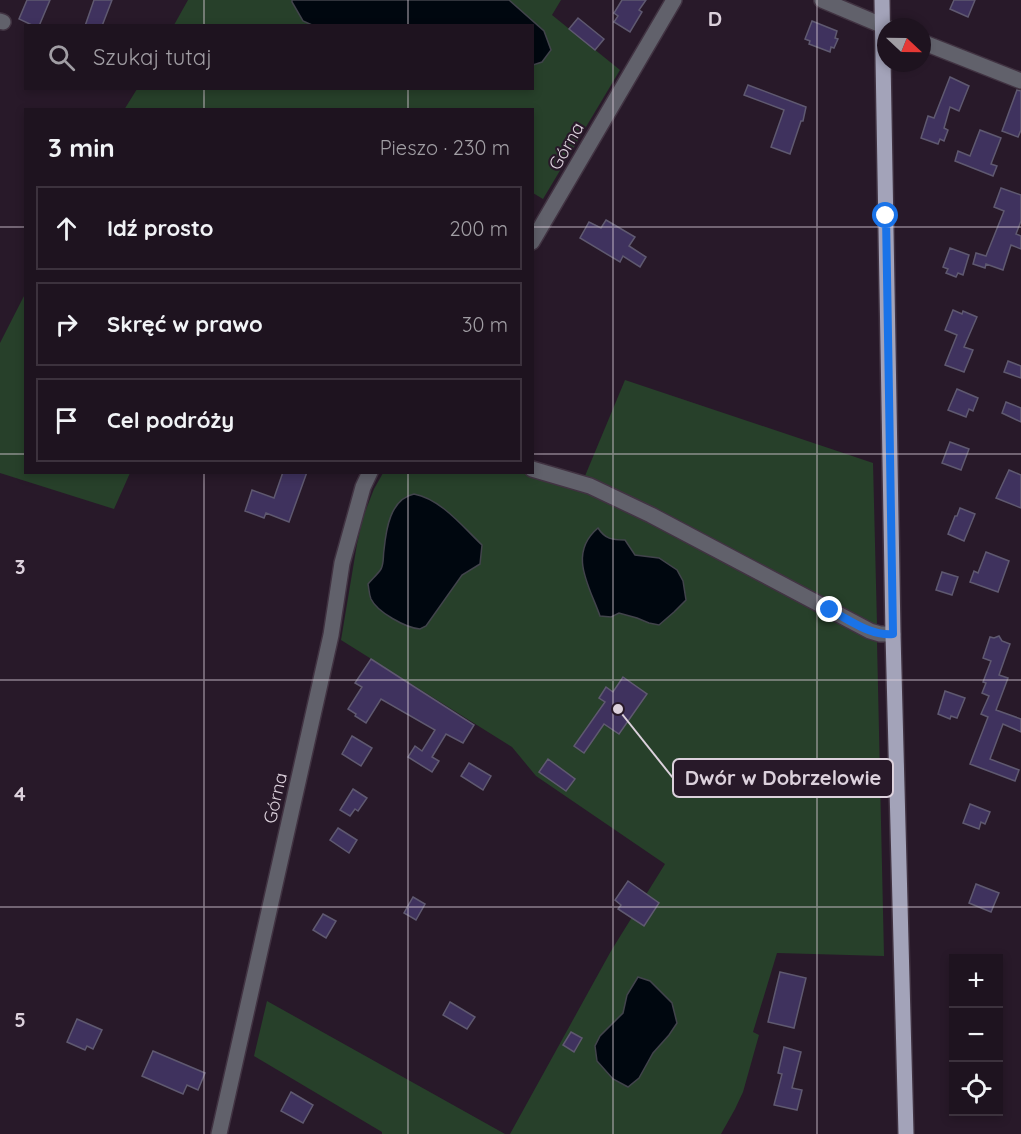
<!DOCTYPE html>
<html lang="pl">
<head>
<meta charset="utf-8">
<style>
	:root { --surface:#1e131f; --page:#261c28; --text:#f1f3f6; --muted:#a19ea4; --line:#3c323d }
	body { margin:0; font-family:Quicksand,sans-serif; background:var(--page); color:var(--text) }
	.controls { position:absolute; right:18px; bottom:18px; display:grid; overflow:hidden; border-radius:0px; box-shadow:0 3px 9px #0003 }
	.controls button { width:54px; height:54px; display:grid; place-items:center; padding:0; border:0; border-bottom:2px solid var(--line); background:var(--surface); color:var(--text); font:30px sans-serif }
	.compass { position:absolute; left:877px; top:18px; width:54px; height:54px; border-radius:50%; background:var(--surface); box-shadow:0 3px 9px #0003; rotate:112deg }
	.stop { position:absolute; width:18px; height:18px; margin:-14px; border:4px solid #1a73e8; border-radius:50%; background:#fff }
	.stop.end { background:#1a73e8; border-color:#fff; box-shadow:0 2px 6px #0008 }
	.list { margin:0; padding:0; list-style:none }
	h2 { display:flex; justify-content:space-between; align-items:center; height:78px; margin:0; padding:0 24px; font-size:26px }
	h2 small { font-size:20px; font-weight:400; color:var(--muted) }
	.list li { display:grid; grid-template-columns:39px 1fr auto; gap:18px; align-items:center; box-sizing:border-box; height:84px; margin:0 12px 12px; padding:0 12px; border:2px solid var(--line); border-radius:0px }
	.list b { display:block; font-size:22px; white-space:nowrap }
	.list em { font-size:20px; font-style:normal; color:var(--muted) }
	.icon { flex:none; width:33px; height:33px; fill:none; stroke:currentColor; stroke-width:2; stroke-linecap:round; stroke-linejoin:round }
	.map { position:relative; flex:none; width:1021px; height:1134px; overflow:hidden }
	.search { position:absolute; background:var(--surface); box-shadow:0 3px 9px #0003; left:24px; top:24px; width:510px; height:66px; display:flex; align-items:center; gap:15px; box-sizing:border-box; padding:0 21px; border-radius:0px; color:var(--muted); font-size:22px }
	.panel { position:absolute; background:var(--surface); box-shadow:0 3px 9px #0003; left:24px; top:108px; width:510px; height:366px; border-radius:0px }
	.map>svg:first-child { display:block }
	.green { fill:#27402a; fill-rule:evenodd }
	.water { fill:#00070f; stroke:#42444c; stroke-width:1.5 }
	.building { fill:#3f325e; stroke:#5f5970; stroke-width:1.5 }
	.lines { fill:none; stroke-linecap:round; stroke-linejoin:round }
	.minor-casing { stroke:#413342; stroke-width:18 }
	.major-casing { stroke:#413342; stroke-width:18 }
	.minor { stroke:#61616b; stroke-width:15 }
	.major { stroke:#a3a3b9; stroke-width:15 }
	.route { stroke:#1a73e8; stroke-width:8 }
	.grid { fill:none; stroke:#dcd1dc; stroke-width:1.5; stroke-opacity:0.55 }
	.labels { text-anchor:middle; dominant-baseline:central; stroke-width:4.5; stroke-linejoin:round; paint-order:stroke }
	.street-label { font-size:18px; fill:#dcd1dc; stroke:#281929 }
	.grid-label { font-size:20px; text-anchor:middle; font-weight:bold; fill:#dcd1dc; stroke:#281929; stroke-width:4.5; stroke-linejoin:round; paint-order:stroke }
	.leader { fill:none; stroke:#dcd1dc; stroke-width:2 }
	.callout-dot { fill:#dcd1dc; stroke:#281929; stroke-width:2 }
	.callout { fill:#281929; stroke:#dcd1dc; stroke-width:2 }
	.callout-label { font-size:20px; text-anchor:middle; font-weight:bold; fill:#dcd1dc }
</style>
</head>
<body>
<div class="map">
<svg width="1021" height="1134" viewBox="0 0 1021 1134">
	<rect width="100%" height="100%" fill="#281929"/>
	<g class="green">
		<path d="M 188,0 L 561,0 L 552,15 L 620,70 L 543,199 L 533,193 L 532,110 L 124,110 L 137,89 L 532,88 L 532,26 L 174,25 Z"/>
		<path d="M 25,294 L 26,472 L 130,473 L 114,509 L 0,473 L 0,343 Z"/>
		<path d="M 625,380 L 873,463 L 877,625 L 585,476 Z"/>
		<path d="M 527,472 L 585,490 L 877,642 L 884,956 L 777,953 L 753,1032 L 759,1035 L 743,1092 L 735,1109 L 721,1134 L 510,1134 L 611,951 L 665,864 L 536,776 L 512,747 L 341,640 L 357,544 L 363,517 L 374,489 L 383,473 ZM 623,1013 L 669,1035 L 653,1053 L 639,1078 L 600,1036 Z"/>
		<path d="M 267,1001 L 505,1134 L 382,1134 L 382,1132 L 254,1056 Z"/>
	</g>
	<g class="water">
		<path d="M 292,0 L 509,0 L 544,31 L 551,50 L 542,62 L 533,65 L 532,26 L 312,25 L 303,21 L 292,2 Z"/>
		<path d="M 414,494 C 441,499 463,527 482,545 L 480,564 L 462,575 L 426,626 L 420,629 C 406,628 377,612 371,599 C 369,594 369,589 368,584 C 372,579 378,574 381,569 C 384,564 383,556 384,550 C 386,530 390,499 414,494 Z"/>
		<path d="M 598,528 C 605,539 612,540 625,540 L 635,555 L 659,558 L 677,570 L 683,581 L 686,600 L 674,612 L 659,625 L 649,623 L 637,618 L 619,613 L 611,617 L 600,616 C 590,587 567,554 598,528 Z"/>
		<path d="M 638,977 L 650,981 L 672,1003 L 677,1023 L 669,1035 L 653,1053 L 639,1078 L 628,1087 L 613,1079 L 597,1061 L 595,1046 L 600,1036 L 623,1013 L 627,995 Z"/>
	</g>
	<g class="building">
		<path d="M 27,0 L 50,0 L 39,26 L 34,26 L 19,19 Z"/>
		<path d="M 94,0 L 112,0 L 102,26 L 85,26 Z"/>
		<path d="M 622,0 L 646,0 L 639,10 L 642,12 L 630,32 L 614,22 L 618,16 L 614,13 Z"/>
		<path d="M 954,0 L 975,0 L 968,17 L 950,9 Z"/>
		<path d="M 578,18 L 604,39 L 595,50 L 569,29 Z"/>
		<path d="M 812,21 L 837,31 L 835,38 L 838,39 L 834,48 L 831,47 L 830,52 L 809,44 L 810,41 L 805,39 Z"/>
		<path d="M 950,77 L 969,86 L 959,111 L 950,107 L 944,128 L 948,130 L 944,141 L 940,139 L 938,144 L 921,138 L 928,116 L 934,118 Z"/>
		<path d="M 748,85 L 806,107 L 803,121 L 801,121 L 790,154 L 771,147 L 784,110 L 744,95 Z"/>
		<path d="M 1017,90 L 1021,91 L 1021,130 L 1018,137 L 1002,131 Z"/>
		<path d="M 980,130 L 1001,138 L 991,164 L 997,166 L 993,176 L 955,161 L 958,151 L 970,156 Z"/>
		<path d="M 1001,188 L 1021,195 L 1021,221 L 1016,234 L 1021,236 L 1021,249 L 1011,245 L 1003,270 L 986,264 L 985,268 L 973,264 L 976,253 L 986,256 L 1004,211 L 994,207 Z"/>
		<path d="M 606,220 L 635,237 L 629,246 L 646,257 L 640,267 L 623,256 L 620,262 L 580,238 L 589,222 L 601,228 Z"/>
		<path d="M 950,248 L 969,255 L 963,275 L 958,273 L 956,277 L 946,273 L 948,269 L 943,267 Z"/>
		<path d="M 953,310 L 962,314 L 963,311 L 977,317 L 964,347 L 973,350 L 964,372 L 945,365 L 957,335 L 945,330 Z"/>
		<path d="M 1008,361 L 1021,366 L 1021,378 L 1004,372 Z"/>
		<path d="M 957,389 L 978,398 L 973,411 L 969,409 L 966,417 L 948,410 Z"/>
		<path d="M 1006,402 L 1021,408 L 1021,422 L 1002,413 Z"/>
		<path d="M 950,442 L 969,449 L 961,470 L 942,463 Z"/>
		<path d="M 1009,470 L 1021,475 L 1021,508 L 996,498 Z"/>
		<path d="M 283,472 L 307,472 L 289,522 L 266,513 L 264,518 L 245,511 L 252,490 L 274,498 Z"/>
		<path d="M 960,508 L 975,514 L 964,541 L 948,534 L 955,516 L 957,516 Z"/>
		<path d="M 986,552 L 1009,561 L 998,592 L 970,582 L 974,571 L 978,573 Z"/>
		<path d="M 942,572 L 958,577 L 952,595 L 936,590 Z"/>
		<path d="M 999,636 L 1002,641 L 1010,644 L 999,675 L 1008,678 L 996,710 L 1021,719 L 1021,732 L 1003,724 L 990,759 L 1019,770 L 1015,781 L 970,764 L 988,717 L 981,714 L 989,696 L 982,693 L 986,683 L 983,682 L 991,661 L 983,658 L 990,637 L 994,638 Z"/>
		<path d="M 371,659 L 474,725 L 463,743 L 446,734 L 432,757 L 439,761 L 432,772 L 408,757 L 415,746 L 422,751 L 435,730 L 381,699 L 366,723 L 355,716 L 356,714 L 348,709 L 362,687 L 355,683 Z"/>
		<path d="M 623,677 L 647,694 L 619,734 L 604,724 L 584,753 L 574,746 L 605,702 L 599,698 L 606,687 L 613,692 Z"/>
		<path d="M 945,691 L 965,698 L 957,718 L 951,716 L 950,719 L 938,714 Z"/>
		<path d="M 352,736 L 372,748 L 361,766 L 342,754 Z"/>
		<path d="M 548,759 L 575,779 L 566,791 L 539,772 Z"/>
		<path d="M 469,763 L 491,776 L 483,790 L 461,776 Z"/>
		<path d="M 353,789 L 367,798 L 358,811 L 355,809 L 350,816 L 340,810 Z"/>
		<path d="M 970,804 L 990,812 L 985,824 L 981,822 L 979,829 L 963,823 Z"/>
		<path d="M 338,828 L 357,840 L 349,853 L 330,840 Z"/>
		<path d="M 628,881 L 659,903 L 644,926 L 618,909 L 621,905 L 615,900 Z"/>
		<path d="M 976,884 L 999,893 L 991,912 L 969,903 Z"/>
		<path d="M 413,897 L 425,904 L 416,920 L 404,913 Z"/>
		<path d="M 323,914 L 336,921 L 326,938 L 313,930 Z"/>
		<path d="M 780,972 L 806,978 L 794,1028 L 768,1022 Z"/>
		<path d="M 450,1002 L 475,1017 L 467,1029 L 443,1015 Z"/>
		<path d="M 77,1019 L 102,1030 L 93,1049 L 87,1046 L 85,1050 L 67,1042 Z"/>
		<path d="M 571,1032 L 582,1038 L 574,1052 L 563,1045 Z"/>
		<path d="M 784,1047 L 801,1052 L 792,1088 L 802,1090 L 797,1110 L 774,1105 L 782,1074 L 778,1073 Z"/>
		<path d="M 153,1051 L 205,1073 L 198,1090 L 187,1085 L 183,1094 L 142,1076 Z"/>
		<path d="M 291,1092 L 313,1105 L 303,1123 L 281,1111 Z"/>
	</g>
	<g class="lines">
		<defs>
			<g id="minor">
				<path d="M 822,0 L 886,27"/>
				<path d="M 0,21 L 3,22"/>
				<path d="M 922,42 L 1021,81"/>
				<path d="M 532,242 L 674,0"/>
				<path d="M 532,469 L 590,486 L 651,515 L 870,631 L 880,634 L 893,634"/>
				<path d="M 219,1134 L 331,635 L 342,563 L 363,487 L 370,472"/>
			</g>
			<path id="major" d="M 882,0 L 893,634 L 906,1134"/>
		</defs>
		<use href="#minor" class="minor-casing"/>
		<use href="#major" class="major-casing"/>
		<use href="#minor" class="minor"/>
		<use href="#major" class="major"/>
	</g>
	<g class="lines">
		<path class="route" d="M 830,610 C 850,620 870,636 893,634 L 886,216"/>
	</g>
	<path class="grid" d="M 204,0 L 204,26M 408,0 L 408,26M 613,0 L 613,1134M 817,0 L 817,1134M 204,88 L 204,110M 408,88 L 408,110M 0,227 L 26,227M 532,227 L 1021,227M 0,454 L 26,454M 532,454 L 1021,454M 204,472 L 204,1134M 408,472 L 408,1134M 0,680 L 1021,680M 0,907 L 1021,907"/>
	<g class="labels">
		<g class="street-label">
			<text transform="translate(566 146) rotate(-60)">Górna</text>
			<text transform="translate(275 798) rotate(-77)">Górna</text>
		</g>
	</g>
	<g class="grid-label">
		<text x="715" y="26">D</text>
		<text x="20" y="574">3</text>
		<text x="20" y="801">4</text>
		<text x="20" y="1027">5</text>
	</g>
	<path class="leader" d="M618 709L673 778"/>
	<circle class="callout-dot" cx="618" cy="709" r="6"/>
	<rect class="callout" x="673" y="759" width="220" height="38" rx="6"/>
	<g class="callout-label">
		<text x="783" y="785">Dwór w Dobrzelowie</text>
	</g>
</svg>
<div class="controls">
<button>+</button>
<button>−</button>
<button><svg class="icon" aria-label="locate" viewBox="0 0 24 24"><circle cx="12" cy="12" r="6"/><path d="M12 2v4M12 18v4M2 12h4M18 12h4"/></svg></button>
</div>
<svg class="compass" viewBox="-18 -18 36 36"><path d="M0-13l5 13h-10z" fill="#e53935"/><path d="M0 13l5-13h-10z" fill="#a19ea4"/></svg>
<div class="stop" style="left:886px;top:216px"></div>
<div class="stop end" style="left:830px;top:610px"></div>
<div class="search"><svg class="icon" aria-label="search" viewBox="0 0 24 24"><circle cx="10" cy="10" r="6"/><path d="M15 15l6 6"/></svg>Szukaj tutaj</div>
<section class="panel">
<h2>3 min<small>Pieszo · 230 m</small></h2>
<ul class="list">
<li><svg class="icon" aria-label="ahead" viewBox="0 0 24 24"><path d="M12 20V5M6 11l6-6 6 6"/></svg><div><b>Idź prosto</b></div><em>200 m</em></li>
<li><svg class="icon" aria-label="right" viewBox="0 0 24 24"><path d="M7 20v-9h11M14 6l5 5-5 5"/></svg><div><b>Skręć w prawo</b></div><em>30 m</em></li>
<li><svg class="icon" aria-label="arrive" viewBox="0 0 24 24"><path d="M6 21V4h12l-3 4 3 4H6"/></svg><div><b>Cel podróży</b></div></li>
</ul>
</section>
</div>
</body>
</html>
